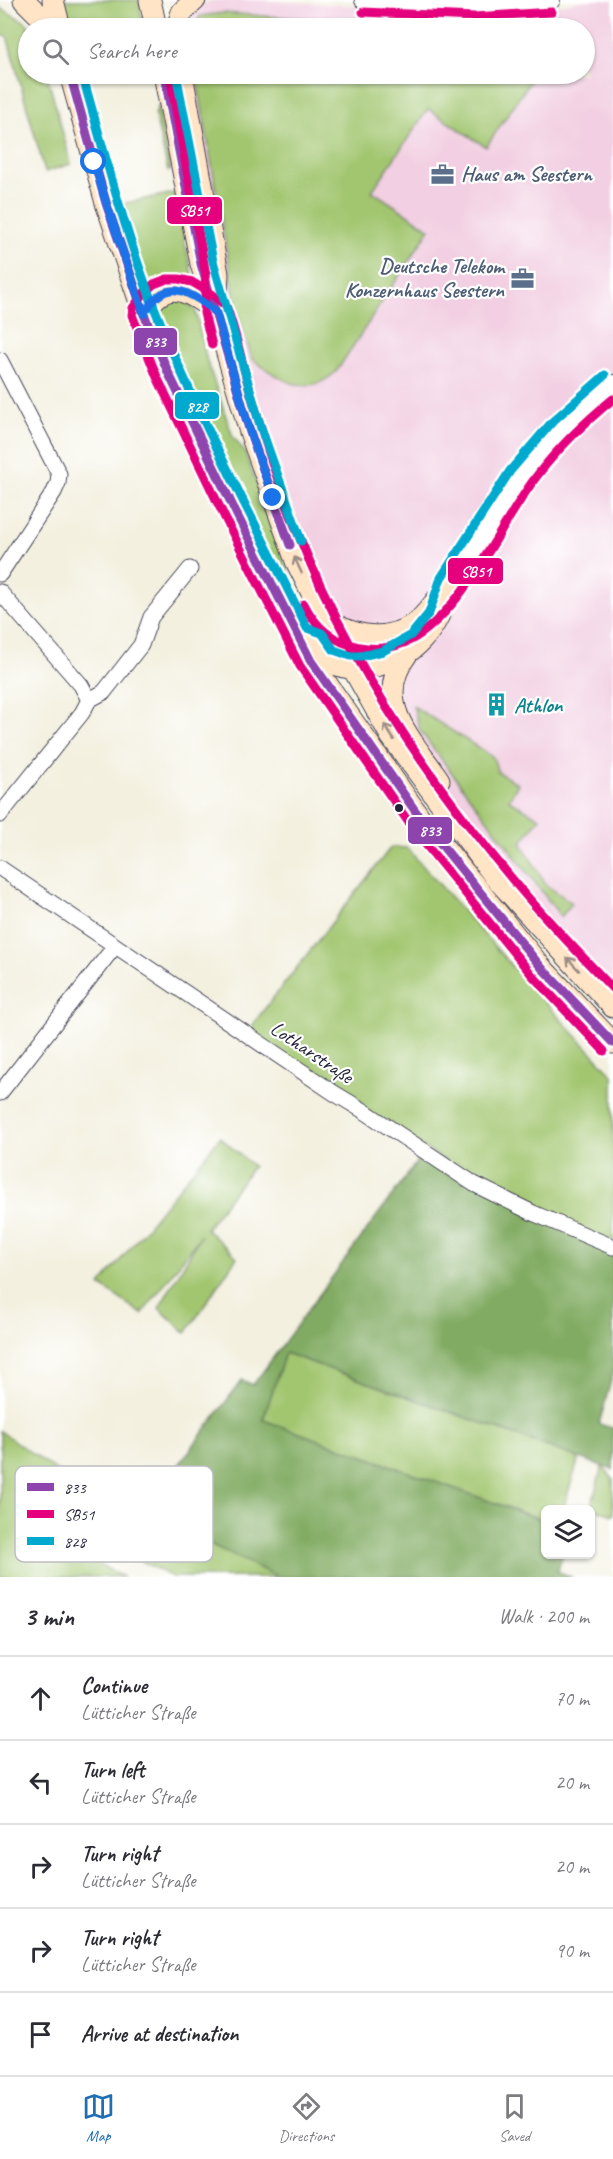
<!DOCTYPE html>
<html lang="en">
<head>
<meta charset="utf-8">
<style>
	:root { --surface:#fff; --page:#f7f7f7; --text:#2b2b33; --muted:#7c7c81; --line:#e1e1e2; --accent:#1f6fb2 }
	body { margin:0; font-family:Caveat,sans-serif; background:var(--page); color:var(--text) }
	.controls { position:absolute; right:18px; bottom:18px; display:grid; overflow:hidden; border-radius:9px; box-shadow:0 2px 4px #0004 }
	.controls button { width:54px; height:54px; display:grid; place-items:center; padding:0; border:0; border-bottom:2px solid var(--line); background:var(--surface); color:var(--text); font:30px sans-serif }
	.stop { position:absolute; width:18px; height:18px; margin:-14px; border:4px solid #1a73e8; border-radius:50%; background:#fff }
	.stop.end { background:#1a73e8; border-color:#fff; box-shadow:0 2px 6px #0008 }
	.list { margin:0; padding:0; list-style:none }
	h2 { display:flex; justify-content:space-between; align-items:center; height:78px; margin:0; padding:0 24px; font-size:26px }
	h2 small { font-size:20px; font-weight:400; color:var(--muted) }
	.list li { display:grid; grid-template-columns:39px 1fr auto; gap:18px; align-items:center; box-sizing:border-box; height:84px; padding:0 24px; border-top:2px solid var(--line) }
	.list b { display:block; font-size:22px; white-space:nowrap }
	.list p { margin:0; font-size:20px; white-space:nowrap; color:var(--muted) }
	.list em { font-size:20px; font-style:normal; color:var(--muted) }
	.icon { flex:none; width:33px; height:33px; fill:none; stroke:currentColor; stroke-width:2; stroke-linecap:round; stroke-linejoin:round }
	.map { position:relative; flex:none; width:613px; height:1577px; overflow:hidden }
	.search { position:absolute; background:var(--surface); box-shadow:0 2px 4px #0004; left:18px; right:18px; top:18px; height:66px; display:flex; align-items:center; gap:15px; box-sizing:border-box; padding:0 21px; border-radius:33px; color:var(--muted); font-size:22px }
	.sheet { height:498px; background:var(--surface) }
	nav { display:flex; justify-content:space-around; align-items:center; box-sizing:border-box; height:84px; border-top:2px solid var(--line); background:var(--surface); font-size:16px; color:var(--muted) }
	nav a { display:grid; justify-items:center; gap:3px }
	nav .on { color:var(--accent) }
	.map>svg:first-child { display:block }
	.built { fill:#f2cfe2 }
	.green { fill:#a2c670; stroke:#627456; stroke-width:1.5 }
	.forest { fill:#81ab62; stroke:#52664e; stroke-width:1.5 }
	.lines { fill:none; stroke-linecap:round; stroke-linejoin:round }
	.minor-casing { stroke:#414154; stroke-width:17 }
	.tertiary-casing { stroke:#414154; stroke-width:20 }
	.secondary-casing { stroke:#414154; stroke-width:23 }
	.minor { stroke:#fff; stroke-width:15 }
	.tertiary { stroke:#fff; stroke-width:18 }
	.secondary { stroke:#ffe4c6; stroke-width:21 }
	.bus-1-casing { stroke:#fff; stroke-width:14 }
	.bus-2-casing { stroke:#fff; stroke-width:14 }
	.bus-3-casing { stroke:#fff; stroke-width:14 }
	.bus-1 { stroke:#8e44ad; stroke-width:9 }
	.bus-2 { stroke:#e5007d; stroke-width:9 }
	.bus-3 { stroke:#00a9ce; stroke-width:9 }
	.oneway { stroke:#9c8d87 }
	.route { stroke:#1a73e8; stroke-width:8 }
	.bus-dot { fill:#22223b; stroke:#fff; stroke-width:2 }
	.labels { text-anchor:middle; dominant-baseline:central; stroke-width:4.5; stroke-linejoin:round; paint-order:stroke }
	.service-label { font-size:21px; font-weight:bold; fill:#4e5e75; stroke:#fff; text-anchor:start }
	.culture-label { font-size:21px; font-weight:bold; fill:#0d838f; stroke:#fff; text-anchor:start }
	.street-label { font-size:21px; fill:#22223b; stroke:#fff }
	.key { fill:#fff; stroke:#bdbdc4; stroke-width:1.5 }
	.key-label { font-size:16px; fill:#22223b }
	.line-badge { stroke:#fff; stroke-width:2 }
	.badge-label { font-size:16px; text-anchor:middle; font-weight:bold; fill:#fff }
</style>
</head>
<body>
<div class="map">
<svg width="613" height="1577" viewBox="0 0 613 1577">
	<rect width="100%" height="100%" fill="#fff"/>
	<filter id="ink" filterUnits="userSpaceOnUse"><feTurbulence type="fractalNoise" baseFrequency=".0167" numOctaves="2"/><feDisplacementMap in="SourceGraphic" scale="12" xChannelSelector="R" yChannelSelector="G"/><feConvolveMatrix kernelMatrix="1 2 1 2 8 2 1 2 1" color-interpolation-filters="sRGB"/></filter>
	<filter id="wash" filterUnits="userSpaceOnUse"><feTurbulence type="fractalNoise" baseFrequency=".008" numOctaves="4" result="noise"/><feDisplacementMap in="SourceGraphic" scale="24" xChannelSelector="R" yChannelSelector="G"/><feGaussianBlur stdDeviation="1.35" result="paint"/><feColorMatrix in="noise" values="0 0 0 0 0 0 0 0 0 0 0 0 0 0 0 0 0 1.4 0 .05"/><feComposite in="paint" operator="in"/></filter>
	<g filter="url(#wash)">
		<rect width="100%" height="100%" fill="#f3f0df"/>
		<path class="built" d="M 213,0 L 256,0 L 411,9 L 475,10 L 560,5 L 585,0 L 613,0 L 613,999 L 567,951 L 405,728 L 373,697 L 304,562 L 250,419 L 220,294 L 184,74 L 584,74 L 584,28 L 180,28 L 196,7 Z"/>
		<g class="green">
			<path d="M 62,0 L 139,0 L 144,28 L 68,28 Z"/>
			<path d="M 0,8 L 26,22 L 30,28 L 28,28 L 28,74 L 47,74 L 71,164 L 45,172 L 7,36 L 0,36 Z"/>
			<path d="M 223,13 L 394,25 L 509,28 L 192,28 L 200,16 Z"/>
			<path d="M 196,74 L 535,74 L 486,147 L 428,109 L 372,191 L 430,229 L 336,372 C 306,400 278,378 252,359 L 237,311 Z"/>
			<path d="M 158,106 L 171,170 L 168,171 L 155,115 Z"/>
			<path d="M 174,193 L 196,292 L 148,296 L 116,205 Z"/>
			<path d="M 169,298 L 185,301 L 195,309 L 207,361 L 233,437 L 245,452 L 285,564 L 321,640 L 317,641 L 225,474 L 175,370 L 152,309 Z"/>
			<path d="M 413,706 L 493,757 L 498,772 L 518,784 L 509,800 L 540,818 L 521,843 L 546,885 L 572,903 L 561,917 L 420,731 Z"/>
			<path d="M 391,847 L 407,848 L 536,993 L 613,1075 L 613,1244 L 462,1172 L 248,1034 L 256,1020 Z"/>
			<path d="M 220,1137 L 253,1166 L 206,1229 L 237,1257 L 186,1333 L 159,1308 L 201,1235 L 142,1314 L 100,1285 Z"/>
			<path d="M 285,1353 L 579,1458 L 563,1509 L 546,1510 L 545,1521 L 263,1420 Z"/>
			<path d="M 0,1431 L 124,1518 L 98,1564 L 123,1577 L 0,1577 Z"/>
			<path d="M 602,1466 L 613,1479 L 613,1515 L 591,1508 Z"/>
			<path d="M 144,1512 L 278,1577 L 172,1577 L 116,1548 Z"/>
		</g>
		<path class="forest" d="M 421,1156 L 613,1251 L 613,1374 L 599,1424 L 613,1428 L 613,1470 L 285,1353 L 263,1420 L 545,1521 L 546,1554 L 563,1555 L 557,1571 L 572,1577 L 278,1577 L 144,1512 L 242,1380 L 253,1385 Z"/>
	</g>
	<g filter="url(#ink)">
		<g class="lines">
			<defs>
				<g id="minor">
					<path d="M 0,360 L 59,474 L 58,483 L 54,492 L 0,574"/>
					<path d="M 0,592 L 81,685 L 89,700"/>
					<path d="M 0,815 L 82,713 L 89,700 L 104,692 L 141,645 L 151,617 L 190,569"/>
					<path d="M 0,868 L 334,1093 L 364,1111 L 474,1184 L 533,1213 L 613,1247"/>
					<path d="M 0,1093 L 115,946"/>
				</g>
				<g id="tertiary">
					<path d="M 364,0 L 475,5 L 551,0"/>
					<path d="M 448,588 C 472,552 493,514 519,479 C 546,443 578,412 613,384"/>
				</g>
				<g id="secondary">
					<path d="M 24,0 L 52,28"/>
					<path d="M 53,0 L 60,28"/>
					<path d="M 150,0 L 156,28"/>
					<path d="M 177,28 L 182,12 L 195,0"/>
					<path d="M 70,74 L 106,203 L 144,314 L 168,372 L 237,515 L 311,661 L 423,822 L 541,967 L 613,1043"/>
					<path d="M 164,74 L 201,264 L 250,432 L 296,561 L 324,617 L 391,736 L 495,877 L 613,1007"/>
					<path d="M 182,74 L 218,274 L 217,293"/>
					<path d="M 144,314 C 165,276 188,290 216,312"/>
					<path d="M 324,618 C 353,637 385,644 416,623 C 425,616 433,604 441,595"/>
					<path d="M 311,641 L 314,642 C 318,649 321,655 328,660 C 353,679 402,663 421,641 C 437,624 442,610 448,588"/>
					<path d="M 407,654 C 371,702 412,739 439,780"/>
				</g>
			</defs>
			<use href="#minor" class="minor-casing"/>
			<use href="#tertiary" class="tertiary-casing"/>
			<use href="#secondary" class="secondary-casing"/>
			<use href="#minor" class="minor"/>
			<use href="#tertiary" class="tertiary"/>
			<use href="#secondary" class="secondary"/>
			<defs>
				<g id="bus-1">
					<path d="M 70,74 L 106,203 L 144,314 L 168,372 L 237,515 L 311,661 L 423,822 L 541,967 L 613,1043"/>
					<path d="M 164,74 L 201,264 L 250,432 L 290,545"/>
				</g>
				<g id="bus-2">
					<path d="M 363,12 L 474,17 L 552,12"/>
					<path d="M 170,76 L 206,275 L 204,313 L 212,345"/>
					<path d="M 304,604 C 316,628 333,642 359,647 C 379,651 400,647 416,637 C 467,604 500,525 536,477 C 558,448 585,422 613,399"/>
					<path d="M 604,1051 L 532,975 L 414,830 L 300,666 L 226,520 L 157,377 L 132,315 L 133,308 L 144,293 L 154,284 L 167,279 L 179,279 L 192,282 L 212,294 L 226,306 C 235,329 240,355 247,380 C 261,429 276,478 295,526 C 346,657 427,779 518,886 C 548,922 581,955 613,989"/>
				</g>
				<g id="bus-3">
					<path d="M 82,74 C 105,154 125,235 156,312 C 199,420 256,524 307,628 L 322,633 L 334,650 L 351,656 L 361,656 L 383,651 L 411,635 L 429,613 L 441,578 L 510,471 L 553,421 L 605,375"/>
					<path d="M 176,74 L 213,261 L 261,428 L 301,541"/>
				</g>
			</defs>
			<use href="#bus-1" class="bus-1-casing"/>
			<use href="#bus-2" class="bus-2-casing"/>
			<use href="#bus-3" class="bus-3-casing"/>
			<use href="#bus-1" class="bus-1"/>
			<use href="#bus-2" class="bus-2"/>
			<use href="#bus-3" class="bus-3"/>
		</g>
		<defs><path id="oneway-shaft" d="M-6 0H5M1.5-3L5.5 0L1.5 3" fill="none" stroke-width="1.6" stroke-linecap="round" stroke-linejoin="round" transform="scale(1.5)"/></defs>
		<g class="oneway">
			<use href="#oneway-shaft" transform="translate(298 565) rotate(-114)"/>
			<use href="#oneway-shaft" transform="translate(389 732) rotate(-122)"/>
			<use href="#oneway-shaft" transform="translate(573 964) rotate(-133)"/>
		</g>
	</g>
	<g class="lines" filter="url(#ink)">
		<path class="route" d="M 94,162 L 106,202 L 144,314 C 165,276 188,290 216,312 L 250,432 L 273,498"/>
	</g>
	<defs>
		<symbol id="office-bare" viewBox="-9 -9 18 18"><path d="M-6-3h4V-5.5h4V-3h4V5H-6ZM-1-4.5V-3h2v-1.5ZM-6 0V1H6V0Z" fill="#5c6f8a" stroke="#fff" stroke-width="2.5" paint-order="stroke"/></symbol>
		<symbol id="building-bare" viewBox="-9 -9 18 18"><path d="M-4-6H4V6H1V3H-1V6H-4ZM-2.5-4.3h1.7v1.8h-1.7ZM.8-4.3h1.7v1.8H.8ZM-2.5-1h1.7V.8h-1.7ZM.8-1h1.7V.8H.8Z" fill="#0f9aa8" stroke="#fff" stroke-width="2.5" paint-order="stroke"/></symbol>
	</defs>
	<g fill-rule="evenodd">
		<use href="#office-bare" x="426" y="158" width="33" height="33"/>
		<use href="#office-bare" x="506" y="262" width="33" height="33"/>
		<use href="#building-bare" x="480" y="688" width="33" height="33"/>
	</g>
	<circle class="bus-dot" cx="399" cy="808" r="5"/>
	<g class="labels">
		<g class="service-label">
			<text x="461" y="174">Haus am Seestern</text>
			<text x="504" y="266" text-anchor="end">Deutsche Telekom<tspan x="504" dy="24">Konzernhaus Seestern</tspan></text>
		</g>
		<g class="culture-label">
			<text x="514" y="705">Athlon</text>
		</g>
		<g class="street-label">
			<text transform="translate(312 1052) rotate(34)">Lotharstraße</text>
		</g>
	</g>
	<rect x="15" y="1466" width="198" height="96" rx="9" class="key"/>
	<rect x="27" y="1483" width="27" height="8" fill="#8e44ad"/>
	<rect x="27" y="1510" width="27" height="8" fill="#e5007d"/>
	<rect x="27" y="1537" width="27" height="8" fill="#00a9ce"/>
	<g class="key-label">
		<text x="64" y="1493">833</text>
		<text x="64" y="1520">SB51</text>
		<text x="64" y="1547">828</text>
	</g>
	<g class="line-badge">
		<rect x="166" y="196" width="57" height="29" rx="6" fill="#e5007d"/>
		<rect x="133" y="327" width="45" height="29" rx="6" fill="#8e44ad"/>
		<rect x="174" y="391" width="46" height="29" rx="6" fill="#00a9ce"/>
		<rect x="447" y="557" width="57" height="28" rx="6" fill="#e5007d"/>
		<rect x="407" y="816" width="46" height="29" rx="6" fill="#8e44ad"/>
	</g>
	<g class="badge-label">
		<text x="194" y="216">SB51</text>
		<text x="155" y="347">833</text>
		<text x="197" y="412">828</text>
		<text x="476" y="577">SB51</text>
		<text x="430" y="836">833</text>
	</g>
</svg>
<div class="controls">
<button><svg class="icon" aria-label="layers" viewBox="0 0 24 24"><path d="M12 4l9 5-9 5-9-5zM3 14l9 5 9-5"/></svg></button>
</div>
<div class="stop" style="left:94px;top:162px"></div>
<div class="stop end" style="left:273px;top:498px"></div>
<div class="search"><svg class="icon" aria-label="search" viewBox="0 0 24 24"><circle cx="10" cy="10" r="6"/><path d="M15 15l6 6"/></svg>Search here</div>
</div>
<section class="sheet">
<h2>3 min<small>Walk · 200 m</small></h2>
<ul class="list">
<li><svg class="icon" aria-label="ahead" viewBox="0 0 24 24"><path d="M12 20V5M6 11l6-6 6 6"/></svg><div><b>Continue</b><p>Lütticher Straße</p></div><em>70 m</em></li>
<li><svg class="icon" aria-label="left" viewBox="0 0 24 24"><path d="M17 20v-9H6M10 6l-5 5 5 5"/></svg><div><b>Turn left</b><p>Lütticher Straße</p></div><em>20 m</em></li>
<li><svg class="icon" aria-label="right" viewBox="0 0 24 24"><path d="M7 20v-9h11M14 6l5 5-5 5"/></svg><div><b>Turn right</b><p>Lütticher Straße</p></div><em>20 m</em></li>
<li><svg class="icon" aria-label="right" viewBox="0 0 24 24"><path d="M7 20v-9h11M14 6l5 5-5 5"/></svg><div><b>Turn right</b><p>Lütticher Straße</p></div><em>90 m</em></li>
<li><svg class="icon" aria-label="arrive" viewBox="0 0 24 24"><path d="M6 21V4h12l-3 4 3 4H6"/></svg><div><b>Arrive at destination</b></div></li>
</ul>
</section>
<nav>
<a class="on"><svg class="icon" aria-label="map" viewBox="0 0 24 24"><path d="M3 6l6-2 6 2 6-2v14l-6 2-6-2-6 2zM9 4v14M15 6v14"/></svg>Map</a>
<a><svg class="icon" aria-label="directions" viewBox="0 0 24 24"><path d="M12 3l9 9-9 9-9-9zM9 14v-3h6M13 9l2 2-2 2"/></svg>Directions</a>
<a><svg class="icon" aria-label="saved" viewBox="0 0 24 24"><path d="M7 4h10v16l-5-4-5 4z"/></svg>Saved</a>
</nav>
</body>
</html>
